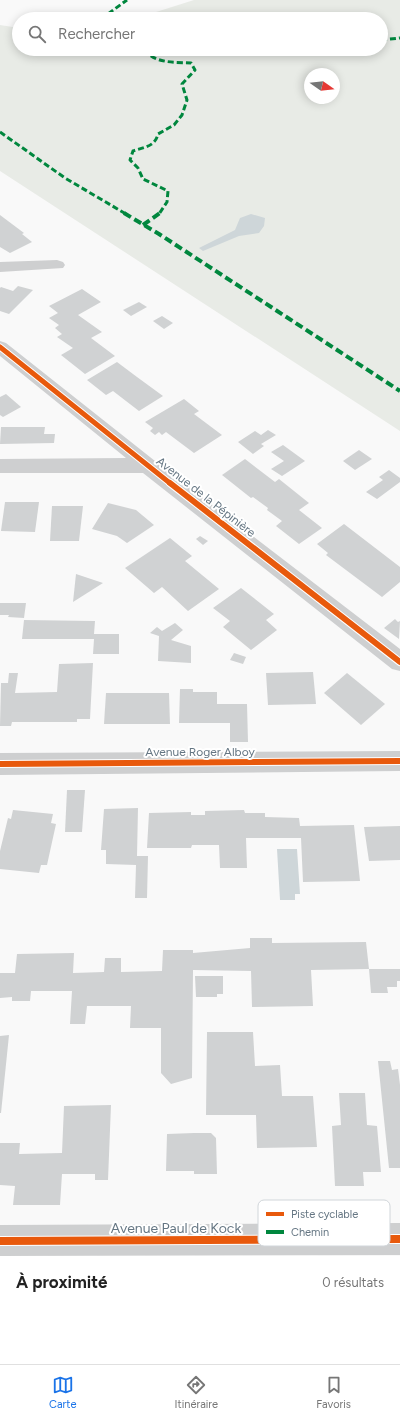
<!DOCTYPE html>
<html lang="fr">
<head>
<meta charset="utf-8">
<style>
	:root { --surface:#fff; --page:#f6f6f6; --text:#222; --muted:#767676; --line:#e0e0e0; --accent:#1a73e8 }
	body { margin:0; font-family:Figtree,sans-serif; background:var(--page); color:var(--text) }
	.compass { position:absolute; left:304px; top:68px; width:36px; height:36px; border-radius:50%; background:var(--surface); box-shadow:0 2px 10px #0003; rotate:104deg }
	.list { margin:0; padding:0; list-style:none }
	h2 { display:flex; justify-content:space-between; align-items:center; height:52px; margin:0; padding:0 16px; font-size:17px }
	h2 small { font-size:13px; font-weight:400; color:var(--muted) }
	.icon { flex:none; width:22px; height:22px; fill:none; stroke:currentColor; stroke-width:2; stroke-linecap:round; stroke-linejoin:round }
	.map { position:relative; flex:none; width:400px; height:1256px; overflow:hidden }
	.search { position:absolute; background:var(--surface); box-shadow:0 2px 10px #0003; left:12px; right:12px; top:12px; height:44px; display:flex; align-items:center; gap:10px; box-sizing:border-box; padding:0 14px; border-radius:22px; color:var(--muted); font-size:15px }
	.sheet { height:108px; background:var(--surface) }
	nav { display:flex; justify-content:space-around; align-items:center; box-sizing:border-box; height:56px; border-top:1px solid var(--line); background:var(--surface); font-size:11px; color:var(--muted) }
	nav a { display:grid; justify-items:center; gap:2px }
	nav .on { color:var(--accent) }
	.map>svg:first-child { display:block }
	.green { fill:#e8ebe6; fill-rule:evenodd }
	.water { fill:#ced6d9 }
	.building { fill:#d0d2d3 }
	.lines { fill:none; stroke-linecap:round; stroke-linejoin:round }
	.street { fill:#cecfd0; fill-rule:evenodd }
	.quiet-far1 { stroke:#00873e; stroke-width:3; stroke-dasharray:6 3; stroke-linecap:butt }
	.quiet { stroke:#00873e; stroke-width:4; stroke-dasharray:8 4; stroke-linecap:butt }
	.cycleway-far2-casing { stroke:#fff; stroke-width:7 }
	.cycleway-far1-casing { stroke:#fff; stroke-width:8 }
	.cycleway-casing { stroke:#fff; stroke-width:10 }
	.cycleway-far2 { stroke:#e8590c; stroke-width:5 }
	.cycleway-far1 { stroke:#e8590c; stroke-width:6 }
	.cycleway { stroke:#e8590c; stroke-width:8 }
	.labels { text-anchor:middle; dominant-baseline:central; stroke-width:4; stroke-linejoin:round; paint-order:stroke }
	.street-label { font-size:12px; fill:#657683; stroke:#fff }
	.near-street-label { font-size:14px; fill:#657683; stroke:#fff }
	.key { fill:#fff; stroke:#d1d6da; stroke-width:1 }
	.key-label { font-size:11px; fill:#657683 }
</style>
</head>
<body>
<div class="map">
<svg width="400" height="1256" viewBox="0 0 400 1256">
	<rect width="100%" height="100%" fill="#f9f9f9"/>
	<path class="green" d="M 194,0 L 400,0 L 400,431 L 0,171 L 0,25 L 19,28 L 19,49 L 381,49 L 381,19 L 134,19 ZM 310,74 L 334,74 L 334,98 L 310,98 Z"/>
	<g class="water">
		<path d="M 251,214 L 265,218 L 264,226 L 259,233 L 239,236 L 203,251 L 199,248 L 235,230 L 240,218 Z"/>
		<path d="M 277,849 L 297,849 L 300,894 L 295,894 L 295,900 L 280,900 Z"/>
	</g>
	<g class="building">
		<path d="M 0,215 L 24,233 L 22,234 L 32,242 L 10,253 L 0,247 Z"/>
		<path d="M 18,286 L 33,290 L 9,314 L 0,311 L 0,288 L 1,287 L 13,291 Z"/>
		<path d="M 82,289 L 101,302 L 78,315 L 102,332 L 91,338 L 115,356 L 85,374 L 61,355 L 73,348 L 57,337 L 62,334 L 55,328 L 59,325 L 49,318 L 58,313 L 49,306 Z"/>
		<path d="M 139,302 L 147,307 L 131,316 L 123,310 Z"/>
		<path d="M 162,316 L 173,323 L 164,329 L 153,321 Z"/>
		<path d="M 117,362 L 137,377 L 163,396 L 139,411 L 113,391 L 106,395 L 87,380 Z"/>
		<path d="M 6,394 L 21,407 L 3,417 L 0,415 L 0,397 Z"/>
		<path d="M 184,399 L 199,411 L 194,414 L 222,435 L 194,453 L 166,432 L 162,435 L 159,432 L 155,435 L 150,431 L 153,428 L 145,422 Z"/>
		<path d="M 1,427 L 45,427 L 44,434 L 55,434 L 54,443 L 0,444 Z"/>
		<path d="M 268,430 L 276,435 L 261,444 L 264,446 L 253,454 L 238,442 L 255,431 L 261,435 Z"/>
		<path d="M 283,445 L 305,461 L 282,476 L 271,469 L 284,461 L 271,452 Z"/>
		<path d="M 359,450 L 372,459 L 355,470 L 343,461 Z"/>
		<path d="M 245,459 L 275,482 L 279,479 L 309,503 L 299,510 L 322,528 L 299,544 L 276,526 L 282,521 L 267,510 L 268,508 L 253,497 L 251,498 L 222,475 Z"/>
		<path d="M 389,470 L 400,478 L 400,482 L 377,499 L 366,492 L 383,480 L 379,477 Z"/>
		<path d="M 5,502 L 39,502 L 35,532 L 1,531 Z"/>
		<path d="M 108,503 L 136,510 L 154,525 L 127,543 L 117,536 L 92,529 Z"/>
		<path d="M 52,506 L 83,506 L 79,541 L 50,541 Z"/>
		<path d="M 344,524 L 400,567 L 400,582 L 382,597 L 326,555 L 328,553 L 317,544 Z"/>
		<path d="M 200,536 L 208,541 L 203,545 L 196,539 Z"/>
		<path d="M 170,538 L 192,556 L 185,561 L 219,589 L 188,611 L 162,587 L 154,593 L 125,568 Z"/>
		<path d="M 76,574 L 103,583 L 73,602 Z"/>
		<path d="M 241,588 L 274,614 L 266,620 L 277,630 L 251,650 L 223,627 L 230,621 L 213,608 Z"/>
		<path d="M 0,603 L 26,603 L 24,618 L 8,617 L 9,615 L 0,615 Z"/>
		<path d="M 395,619 L 398,622 L 400,621 L 399,639 L 384,628 Z"/>
		<path d="M 24,620 L 95,621 L 94,634 L 119,634 L 119,654 L 93,654 L 94,639 L 22,639 Z"/>
		<path d="M 175,623 L 183,630 L 171,640 L 191,646 L 191,663 L 158,661 L 159,636 L 150,633 L 157,627 L 162,631 Z"/>
		<path d="M 234,653 L 246,657 L 243,664 L 230,660 Z"/>
		<path d="M 93,663 L 90,719 L 77,719 L 77,722 L 12,722 L 11,726 L 0,726 L 1,683 L 8,683 L 9,673 L 18,673 L 15,693 L 57,692 L 59,664 Z"/>
		<path d="M 313,672 L 316,704 L 268,705 L 266,673 Z"/>
		<path d="M 347,673 L 385,704 L 361,725 L 324,693 Z"/>
		<path d="M 180,689 L 193,689 L 193,692 L 217,692 L 217,704 L 247,704 L 248,742 L 230,742 L 230,723 L 179,723 Z"/>
		<path d="M 106,693 L 169,693 L 170,724 L 104,724 Z"/>
		<path d="M 67,790 L 85,790 L 82,832 L 65,832 Z"/>
		<path d="M 138,808 L 137,856 L 148,856 L 147,898 L 135,898 L 136,865 L 106,864 L 106,850 L 101,850 L 104,809 Z"/>
		<path d="M 13,810 L 53,814 L 51,823 L 56,824 L 47,865 L 41,865 L 39,873 L 0,869 L 0,851 L 8,818 L 11,819 Z"/>
		<path d="M 244,810 L 245,813 L 265,813 L 265,817 L 299,818 L 300,826 L 354,825 L 360,881 L 303,882 L 301,838 L 246,838 L 247,868 L 220,868 L 219,845 L 192,845 L 191,848 L 147,848 L 149,813 L 191,812 L 191,815 L 205,815 L 205,811 Z"/>
		<path d="M 400,826 L 400,860 L 369,861 L 364,827 Z"/>
		<path d="M 250,938 L 272,938 L 272,943 L 366,942 L 369,969 L 311,970 L 313,1006 L 252,1007 L 251,971 L 193,970 L 192,1078 L 171,1084 L 161,1073 L 161,1028 L 130,1028 L 131,1006 L 87,1006 L 85,1024 L 70,1024 L 72,991 L 31,991 L 30,1001 L 12,1001 L 12,997 L 0,998 L 0,973 L 15,973 L 17,954 L 74,953 L 73,973 L 104,972 L 105,958 L 121,958 L 121,972 L 162,971 L 163,950 L 193,950 L 193,953 L 250,948 Z"/>
		<path d="M 369,969 L 400,969 L 400,981 L 397,981 L 397,987 L 387,987 L 388,993 L 371,993 Z"/>
		<path d="M 195,976 L 223,976 L 223,994 L 217,994 L 217,997 L 196,997 Z"/>
		<path d="M 207,1032 L 253,1032 L 255,1066 L 280,1065 L 282,1096 L 313,1096 L 317,1147 L 257,1148 L 256,1115 L 206,1115 Z"/>
		<path d="M 9,1035 L 1,1113 L 0,1113 L 0,1036 Z"/>
		<path d="M 378,1061 L 390,1061 L 392,1070 L 398,1069 L 400,1085 L 400,1168 L 389,1168 Z"/>
		<path d="M 339,1093 L 365,1093 L 367,1125 L 377,1126 L 381,1172 L 363,1172 L 364,1186 L 335,1186 L 332,1126 L 341,1125 Z"/>
		<path d="M 111,1105 L 108,1180 L 95,1180 L 95,1174 L 62,1174 L 60,1205 L 13,1205 L 15,1186 L 0,1185 L 0,1143 L 20,1143 L 19,1154 L 62,1153 L 64,1106 Z"/>
		<path d="M 194,1133 L 211,1133 L 216,1138 L 217,1174 L 194,1174 L 194,1171 L 166,1171 L 167,1134 Z"/>
	</g>
	<g class="lines">
		<g class="street">
			<path d="M 57,260 L 63,262 L 65,265 L 63,268 L 0,272 L 0,262 Z"/>
			<path d="M 0,341 L 6,343 L 155,461 L 400,649 L 400,671 L 392,669 L 143,473 L 0,473 L 0,459 L 126,458 L 0,356 Z"/>
			<path d="M 400,751 L 400,771 L 0,775 L 0,753 Z"/>
			<path d="M 400,1223 L 400,1255 L 0,1256 L 0,1225 Z"/>
		</g>
		<g class="quiet-far1">
			<path d="M 101,19 L 127,0"/>
			<path d="M 381,40 L 400,38"/>
			<path d="M 145,49 C 153,64 176,62 191,63 L 195,70 L 182,84 L 187,100 L 182,115 L 174,125 L 158,134 C 155,147 144,147 133,151 L 130,160 L 138,168 L 143,179 L 168,191 L 167,202 L 159,214"/>
			<path d="M 0,132 L 65,178 L 126,214"/>
		</g>
		<g class="quiet">
			<path d="M 124,213 L 159,234 L 400,391"/>
			<path d="M 143,225 L 160,213"/>
		</g>
		<defs>
			<path id="cycleway-far2" d="M 0,347 L 171,484"/>
			<g id="cycleway-far1">
				<path d="M 170,483 L 400,662"/>
				<path d="M 0,764 L 400,761"/>
			</g>
			<path id="cycleway" d="M 0,1241 L 400,1239"/>
		</defs>
		<use href="#cycleway-far2" class="cycleway-far2-casing"/>
		<use href="#cycleway-far1" class="cycleway-far1-casing"/>
		<use href="#cycleway" class="cycleway-casing"/>
		<use href="#cycleway-far2" class="cycleway-far2"/>
		<use href="#cycleway-far1" class="cycleway-far1"/>
		<use href="#cycleway" class="cycleway"/>
	</g>
	<g class="labels">
		<g class="street-label">
			<text transform="translate(206 497) rotate(38)">Avenue de la Pépinière</text>
			<text x="200" y="752">Avenue Roger Alboy</text>
		</g>
		<g class="near-street-label">
			<text x="176" y="1228">Avenue Paul de Kock</text>
		</g>
	</g>
	<rect x="258" y="1200" width="132" height="46" rx="6" class="key"/>
	<rect x="266" y="1212" width="18" height="4" fill="#e8590c"/>
	<rect x="266" y="1230" width="18" height="4" fill="#00873e"/>
	<g class="key-label">
		<text x="291" y="1218">Piste cyclable</text>
		<text x="291" y="1236">Chemin</text>
	</g>
</svg>
<svg class="compass" viewBox="-18 -18 36 36"><path d="M0-13l5 13h-10z" fill="#e53935"/><path d="M0 13l5-13h-10z" fill="#767676"/></svg>
<div class="search"><svg class="icon" aria-label="search" viewBox="0 0 24 24"><circle cx="10" cy="10" r="6"/><path d="M15 15l6 6"/></svg>Rechercher</div>
</div>
<section class="sheet">
<h2>À proximité<small>0 résultats</small></h2>
<ul class="list">
</ul>
</section>
<nav>
<a class="on"><svg class="icon" aria-label="map" viewBox="0 0 24 24"><path d="M3 6l6-2 6 2 6-2v14l-6 2-6-2-6 2zM9 4v14M15 6v14"/></svg>Carte</a>
<a><svg class="icon" aria-label="directions" viewBox="0 0 24 24"><path d="M12 3l9 9-9 9-9-9zM9 14v-3h6M13 9l2 2-2 2"/></svg>Itinéraire</a>
<a><svg class="icon" aria-label="saved" viewBox="0 0 24 24"><path d="M7 4h10v16l-5-4-5 4z"/></svg>Favoris</a>
</nav>
</body>
</html>
